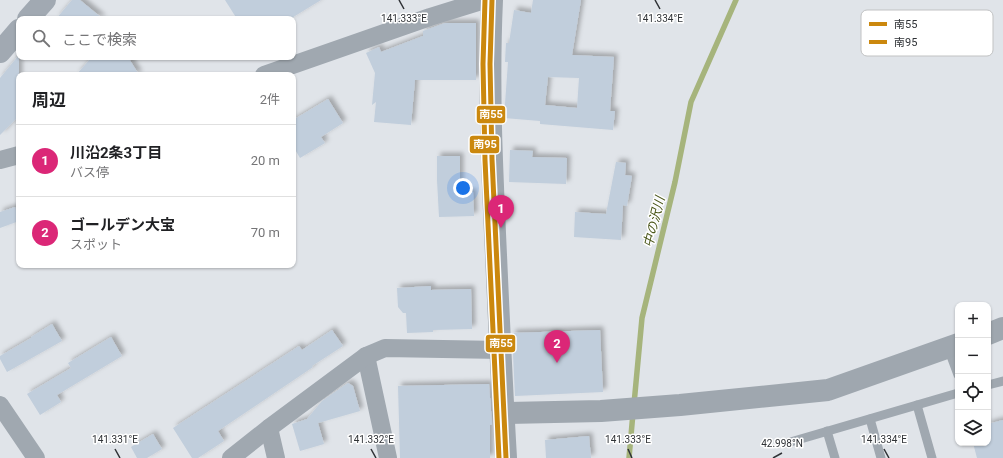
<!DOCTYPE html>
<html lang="ja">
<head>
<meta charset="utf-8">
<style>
	:root { --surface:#fff; --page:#f6f6f6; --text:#202124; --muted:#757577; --line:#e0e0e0; --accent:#db2777 }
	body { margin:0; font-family:Roboto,"Noto Sans JP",sans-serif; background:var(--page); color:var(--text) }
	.controls { position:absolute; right:12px; bottom:12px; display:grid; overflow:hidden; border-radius:8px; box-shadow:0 1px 3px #0004 }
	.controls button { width:36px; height:36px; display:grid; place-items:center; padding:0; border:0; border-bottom:1px solid var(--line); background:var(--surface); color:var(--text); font:20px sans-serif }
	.you { position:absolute; left:463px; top:188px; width:14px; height:14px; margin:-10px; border:3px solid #fff; border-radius:50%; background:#1a73e8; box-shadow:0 0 0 6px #1a73e833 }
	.badge { display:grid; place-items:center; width:26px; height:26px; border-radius:50%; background:var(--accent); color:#fff; font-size:13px; font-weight:700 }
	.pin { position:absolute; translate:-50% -33px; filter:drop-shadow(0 1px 2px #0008) }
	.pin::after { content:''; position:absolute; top:21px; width:14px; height:12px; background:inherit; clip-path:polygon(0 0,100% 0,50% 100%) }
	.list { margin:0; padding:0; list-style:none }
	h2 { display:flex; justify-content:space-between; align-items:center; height:52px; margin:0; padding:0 16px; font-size:17px }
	h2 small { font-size:13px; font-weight:400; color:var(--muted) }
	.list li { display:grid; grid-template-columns:26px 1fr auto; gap:12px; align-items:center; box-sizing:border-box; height:72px; padding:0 16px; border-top:1px solid var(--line) }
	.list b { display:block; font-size:15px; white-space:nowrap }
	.list p { margin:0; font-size:13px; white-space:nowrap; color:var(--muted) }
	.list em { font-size:13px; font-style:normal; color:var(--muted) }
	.icon { flex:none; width:22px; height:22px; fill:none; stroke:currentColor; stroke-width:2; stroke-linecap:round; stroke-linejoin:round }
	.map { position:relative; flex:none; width:1003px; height:458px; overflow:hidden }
	.search { position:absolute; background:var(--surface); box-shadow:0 1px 3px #0004; left:16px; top:16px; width:280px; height:44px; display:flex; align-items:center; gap:10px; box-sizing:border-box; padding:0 14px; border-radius:8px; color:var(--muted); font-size:15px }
	.panel { position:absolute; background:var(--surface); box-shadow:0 1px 3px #0004; left:16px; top:72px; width:280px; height:196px; border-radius:8px }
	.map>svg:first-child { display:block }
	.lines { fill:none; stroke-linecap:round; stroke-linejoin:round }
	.stream { stroke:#a6b47c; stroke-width:5.5 }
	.building { fill:#c1cedc; fill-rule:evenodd; filter:url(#shadow) }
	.lane { stroke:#a0a8b0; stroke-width:9 }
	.street { stroke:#a0a8b0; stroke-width:18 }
	.secondary { stroke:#9fa7af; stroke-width:22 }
	.primary { stroke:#a1a9b2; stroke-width:22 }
	.bus-1-casing { stroke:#fff; stroke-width:8 }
	.bus-2-casing { stroke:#fff; stroke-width:8 }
	.bus-1 { stroke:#cb880e; stroke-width:5 }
	.bus-2 { stroke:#cb880e; stroke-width:5 }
	.ticks { fill:none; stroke:#2f3236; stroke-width:1.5 }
	.labels { text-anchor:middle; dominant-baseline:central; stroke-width:3; stroke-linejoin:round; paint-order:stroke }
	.water-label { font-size:13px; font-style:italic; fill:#4b571b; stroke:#fff }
	.key { fill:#fff; stroke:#c1c2c3; stroke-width:1 }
	.key-label { font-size:11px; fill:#2f3236 }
	.ticks-label { font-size:10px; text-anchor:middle; fill:#2f3236; stroke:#fff; stroke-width:3; stroke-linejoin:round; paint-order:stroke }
	.line-badge { stroke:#fff; stroke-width:1.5 }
	.badge-label { font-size:11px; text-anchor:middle; font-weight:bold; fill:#fff }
</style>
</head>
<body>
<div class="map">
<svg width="1003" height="458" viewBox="0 0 1003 458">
	<defs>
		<filter id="shadow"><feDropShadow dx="3.5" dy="-3.5" stdDeviation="2" flood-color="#0004"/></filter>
	</defs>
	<rect width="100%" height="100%" fill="#e0e4e9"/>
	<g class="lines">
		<g class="stream">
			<path d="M 634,404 L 642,318 L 675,182 L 691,102 L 736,0"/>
			<path d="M 629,458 L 633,413"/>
		</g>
	</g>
	<g class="building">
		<path d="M 72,0 L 80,0 L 103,19 L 56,19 Z"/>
		<path d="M 225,0 L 321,0 L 290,19 L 237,19 Z"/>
		<path d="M 533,0 L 581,0 L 572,55 L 614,57 L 610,111 L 615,111 L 613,130 L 540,124 L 540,121 L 504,118 L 508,62 L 505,62 L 506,43 L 509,43 L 514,10 L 531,13 ZM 548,77 L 579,78 L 577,108 L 545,105 Z"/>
		<path d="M 445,23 L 476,23 L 476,80 L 415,80 L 411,125 L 374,122 L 376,102 L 372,105 L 375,73 L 366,53 L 379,47 L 381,52 L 423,36 L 423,31 Z"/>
		<path d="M 19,55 L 19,116 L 0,135 L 0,78 Z"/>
		<path d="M 92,57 L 128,57 L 139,75 L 76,75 Z"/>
		<path d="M 328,99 L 343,123 L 321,137 L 325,143 L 300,158 L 293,146 L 293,120 Z"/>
		<path d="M 510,150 L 533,151 L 532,157 L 567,158 L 566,184 L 509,182 Z"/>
		<path d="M 437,156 L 460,156 L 460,192 L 473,192 L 474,216 L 439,217 L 437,180 Z"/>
		<path d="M 616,162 L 626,163 L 625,175 L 632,176 L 627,206 L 623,205 L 621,240 L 574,237 L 575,212 L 606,214 Z"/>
		<path d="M 15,207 L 19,217 L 19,221 L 0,228 L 0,212 Z"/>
		<path d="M 431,286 L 431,290 L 471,289 L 472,329 L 433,330 L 433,332 L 407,333 L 406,313 L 403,313 L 398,307 L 397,288 Z"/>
		<path d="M 52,324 L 62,341 L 7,372 L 0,359 L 0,356 L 31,338 L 31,337 Z"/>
		<path d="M 332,330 L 343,346 L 312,366 L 313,367 L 218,431 L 224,441 L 198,458 L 192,458 L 173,428 L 299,346 L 302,350 Z"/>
		<path d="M 600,330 L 603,392 L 515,396 L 512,333 Z"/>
		<path d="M 111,337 L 122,356 L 57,395 L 61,402 L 40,415 L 27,394 L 71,368 L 68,363 Z"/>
		<path d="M 348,383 L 353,386 L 360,411 L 318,423 L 324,444 L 300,451 L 292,424 L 307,419 L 322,401 Z"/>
		<path d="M 489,384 L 492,424 L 490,425 L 490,458 L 400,458 L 398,386 Z"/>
		<path d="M 1003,420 L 1003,458 L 977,458 L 973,443 L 988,443 L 988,424 Z"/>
		<path d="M 153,434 L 162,449 L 147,458 L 137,458 L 131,447 Z"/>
		<path d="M 589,436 L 591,458 L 546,458 L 545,440 Z"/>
	</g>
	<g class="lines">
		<g class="lane">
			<path d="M 948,348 L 958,375"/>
			<path d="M 988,385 L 1003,381"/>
			<path d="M 917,405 L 932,458"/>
			<path d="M 870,419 L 881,458"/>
			<path d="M 827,431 L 835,458"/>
			<path d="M 787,443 L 958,393"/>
		</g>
		<g class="street">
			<path d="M 264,75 L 430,17 L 485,0"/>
			<path d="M 0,160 L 19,155"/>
			<path d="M 366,356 L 388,458"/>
			<path d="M 0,405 L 36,458"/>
			<path d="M 269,428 L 276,458"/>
			<path d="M 231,458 L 269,428 L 366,356 L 385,348 L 501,350"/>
		</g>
		<g class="secondary">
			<path d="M 492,0 C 488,85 492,170 496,255 C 499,323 502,390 506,458"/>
			<path d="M 988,334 L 1003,328"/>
			<path d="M 503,413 L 601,411 L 680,405 L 828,390 L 958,344"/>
		</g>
		<g class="primary">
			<path d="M 28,19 L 45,0"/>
			<path d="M 0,52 L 19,30"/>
		</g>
		<defs>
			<path id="bus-1" d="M 492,0 L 490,64 L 492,159 L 506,458"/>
			<path id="bus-2" d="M 485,0 L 483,64 L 485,160 L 499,458"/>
		</defs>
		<use href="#bus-1" class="bus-1-casing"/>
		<use href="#bus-2" class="bus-2-casing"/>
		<use href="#bus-1" class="bus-1"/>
		<use href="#bus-2" class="bus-2"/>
	</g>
	<path class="ticks" d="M 399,0 L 404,9M 655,0 L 660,9M 115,449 L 120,458M 371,449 L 376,458M 628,449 L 632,458M 884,449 L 889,458M 773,458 L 782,453"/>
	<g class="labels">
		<g class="water-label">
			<text transform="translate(654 222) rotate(-76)">中の沢川</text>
		</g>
	</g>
	<rect x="861" y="10" width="132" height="46" rx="6" class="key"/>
	<rect x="869" y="22" width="18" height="4" fill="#cb880e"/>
	<rect x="869" y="40" width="18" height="4" fill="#cb880e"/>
	<g class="key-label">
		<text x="894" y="28">南55</text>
		<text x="894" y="46">南95</text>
	</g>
	<g class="ticks-label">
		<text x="404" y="22">141.333°E</text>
		<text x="660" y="22">141.334°E</text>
		<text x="115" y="443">141.331°E</text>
		<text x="371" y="443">141.332°E</text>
		<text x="628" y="443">141.333°E</text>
		<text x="884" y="443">141.334°E</text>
		<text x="782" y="447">42.998°N</text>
	</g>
	<g class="line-badge">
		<rect x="476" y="105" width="30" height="19" rx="4" fill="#cb880e"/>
		<rect x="469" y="135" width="31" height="19" rx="4" fill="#cb880e"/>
		<rect x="485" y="334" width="31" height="19" rx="4" fill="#cb880e"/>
	</g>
	<g class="badge-label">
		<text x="491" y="118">南55</text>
		<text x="485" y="148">南95</text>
		<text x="501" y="347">南55</text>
	</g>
</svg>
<div class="controls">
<button>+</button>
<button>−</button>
<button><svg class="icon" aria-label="locate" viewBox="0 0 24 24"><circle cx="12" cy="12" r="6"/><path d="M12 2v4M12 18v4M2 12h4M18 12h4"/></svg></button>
<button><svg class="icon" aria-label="layers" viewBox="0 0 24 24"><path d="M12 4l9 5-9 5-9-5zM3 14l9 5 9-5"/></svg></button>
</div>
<div class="you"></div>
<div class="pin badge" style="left:501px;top:228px">1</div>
<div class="pin badge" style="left:557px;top:363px">2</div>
<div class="search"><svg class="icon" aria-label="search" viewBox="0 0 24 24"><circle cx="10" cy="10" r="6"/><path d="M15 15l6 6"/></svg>ここで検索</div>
<section class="panel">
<h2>周辺<small>2件</small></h2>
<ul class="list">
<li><span class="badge">1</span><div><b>川沿2条3丁目</b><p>バス停</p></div><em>20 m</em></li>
<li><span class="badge">2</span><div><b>ゴールデン大宝</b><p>スポット</p></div><em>70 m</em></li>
</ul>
</section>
</div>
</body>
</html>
